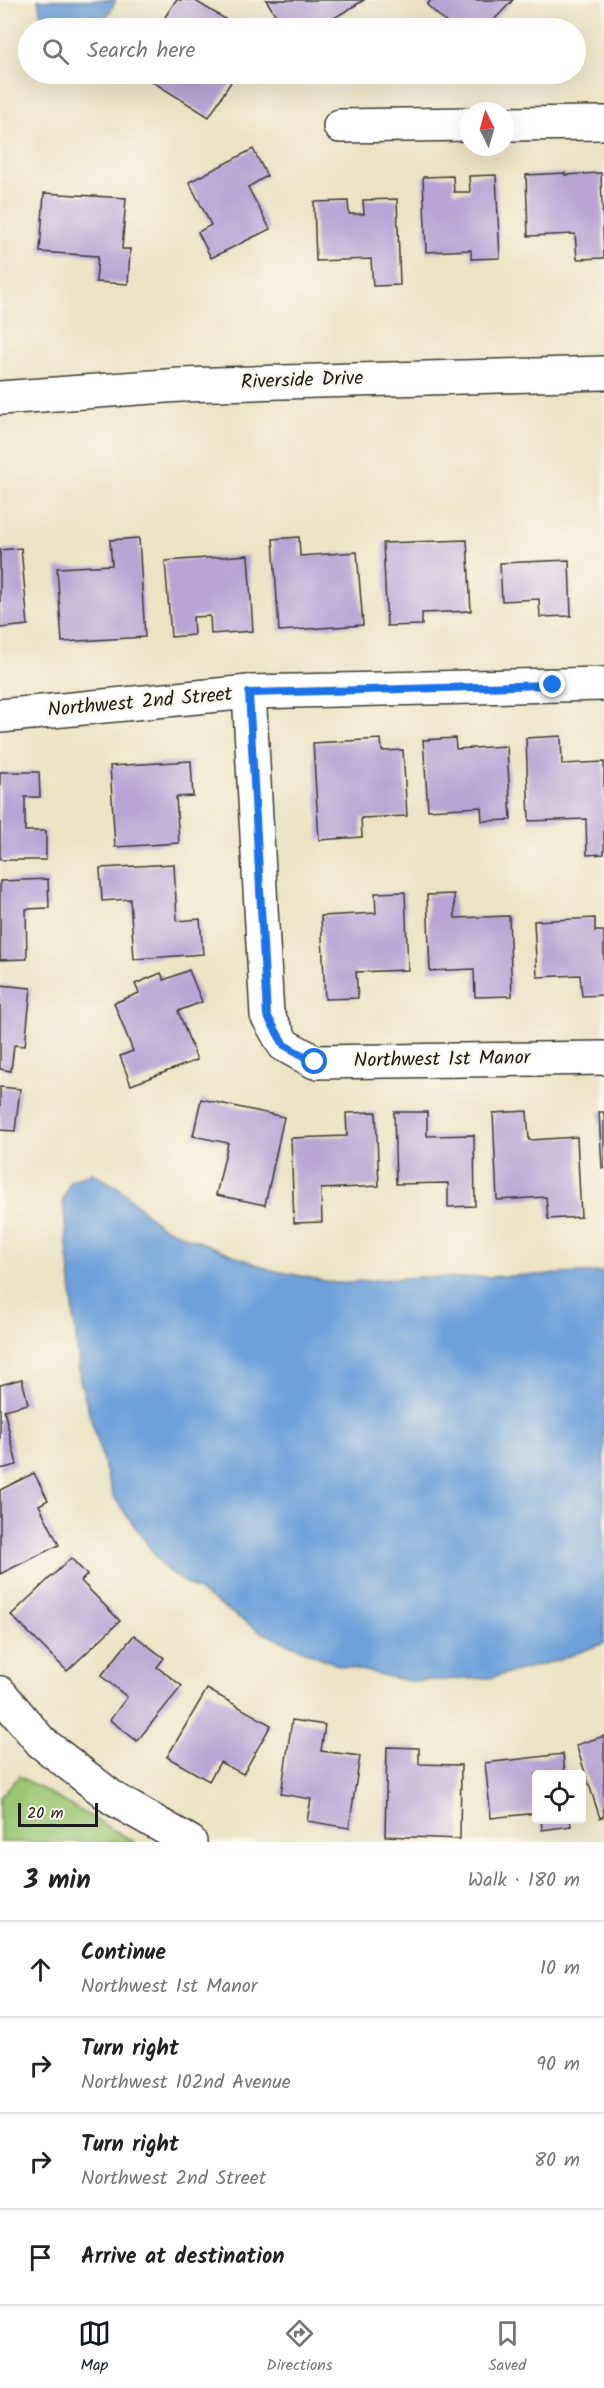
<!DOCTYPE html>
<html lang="en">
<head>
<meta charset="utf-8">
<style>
	:root { --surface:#fff; --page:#f2f2f2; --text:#222; --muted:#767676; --line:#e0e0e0; --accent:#111827 }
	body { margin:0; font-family:Kalam,sans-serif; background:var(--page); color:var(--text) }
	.controls { position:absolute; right:18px; bottom:18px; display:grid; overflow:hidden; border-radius:6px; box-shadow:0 6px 24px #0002 }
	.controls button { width:54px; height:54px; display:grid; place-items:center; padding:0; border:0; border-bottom:2px solid var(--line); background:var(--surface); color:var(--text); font:30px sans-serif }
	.compass { position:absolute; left:460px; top:102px; width:54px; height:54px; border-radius:50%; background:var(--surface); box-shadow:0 6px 24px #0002; rotate:355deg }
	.scale { position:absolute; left:18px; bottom:15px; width:80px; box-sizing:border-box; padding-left:6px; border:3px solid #1c1c1c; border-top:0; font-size:16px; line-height:21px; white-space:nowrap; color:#1c1c1c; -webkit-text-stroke:4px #fbf7ec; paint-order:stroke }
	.stop { position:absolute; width:18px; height:18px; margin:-14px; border:4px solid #1a73e8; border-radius:50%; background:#fff }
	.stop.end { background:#1a73e8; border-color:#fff; box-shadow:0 2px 6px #0008 }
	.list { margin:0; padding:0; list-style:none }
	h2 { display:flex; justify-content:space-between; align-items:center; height:78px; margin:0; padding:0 24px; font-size:26px }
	h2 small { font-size:20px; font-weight:400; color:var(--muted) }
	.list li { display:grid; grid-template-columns:39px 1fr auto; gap:18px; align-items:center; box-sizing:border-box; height:96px; padding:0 24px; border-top:2px solid var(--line) }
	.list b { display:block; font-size:22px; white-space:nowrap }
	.list p { margin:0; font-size:20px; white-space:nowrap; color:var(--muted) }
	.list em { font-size:20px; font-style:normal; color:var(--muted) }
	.icon { flex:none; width:33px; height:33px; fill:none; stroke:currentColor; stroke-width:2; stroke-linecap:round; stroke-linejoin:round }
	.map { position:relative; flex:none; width:604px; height:1842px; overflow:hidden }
	.search { position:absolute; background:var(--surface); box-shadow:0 6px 24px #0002; left:18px; right:18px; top:18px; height:66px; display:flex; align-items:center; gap:15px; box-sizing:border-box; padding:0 21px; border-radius:33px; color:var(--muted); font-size:22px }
	.sheet { height:462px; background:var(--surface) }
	nav { display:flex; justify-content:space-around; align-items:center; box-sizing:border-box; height:84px; border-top:2px solid var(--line); background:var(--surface); font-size:16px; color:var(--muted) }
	nav a { display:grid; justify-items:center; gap:3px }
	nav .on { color:var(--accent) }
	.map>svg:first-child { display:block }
	.green { fill:#9bc673; stroke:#5c7148; stroke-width:1.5 }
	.water { fill:#6ea1d9; stroke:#455e7a; stroke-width:1.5 }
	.building { fill:#b8a5d5 }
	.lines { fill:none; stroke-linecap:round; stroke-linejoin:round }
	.minor-casing { stroke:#3b3a35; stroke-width:36 }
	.minor { stroke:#fff; stroke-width:33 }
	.route { stroke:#1a73e8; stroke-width:8 }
	.labels { text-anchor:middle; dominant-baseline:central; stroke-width:4.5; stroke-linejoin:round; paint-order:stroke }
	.street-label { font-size:20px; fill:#1c1c1c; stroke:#fbf7ec }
</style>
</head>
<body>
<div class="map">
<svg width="604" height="1842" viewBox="0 0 604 1842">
	<rect width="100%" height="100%" fill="#fbf7ec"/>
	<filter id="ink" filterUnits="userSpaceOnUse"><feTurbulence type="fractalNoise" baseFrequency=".0167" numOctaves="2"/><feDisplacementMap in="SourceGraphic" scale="12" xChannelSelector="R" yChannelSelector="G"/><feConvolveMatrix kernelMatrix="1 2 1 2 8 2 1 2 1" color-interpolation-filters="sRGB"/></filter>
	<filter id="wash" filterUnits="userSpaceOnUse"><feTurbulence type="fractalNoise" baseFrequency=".008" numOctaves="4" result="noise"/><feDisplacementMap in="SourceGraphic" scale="24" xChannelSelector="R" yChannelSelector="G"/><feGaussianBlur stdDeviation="1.35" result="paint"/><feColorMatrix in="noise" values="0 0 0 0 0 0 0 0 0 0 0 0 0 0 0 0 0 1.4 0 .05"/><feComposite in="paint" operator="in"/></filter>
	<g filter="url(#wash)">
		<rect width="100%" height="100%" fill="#ece3c4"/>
		<path class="green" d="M 19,1776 L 135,1842 L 0,1842 L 0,1797 Z"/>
		<g class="water">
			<path d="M 38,0 L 116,0 L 101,28 L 43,28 Z"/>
			<path d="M 92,1173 L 118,1187 L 160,1226 L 271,1270 L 336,1283 L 418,1277 L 458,1278 L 604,1272 L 604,1643 L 559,1660 L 490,1678 L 408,1681 L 338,1665 L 261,1632 L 165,1569 L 113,1496 L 80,1380 L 63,1200 L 70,1181 Z"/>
		</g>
		<g id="blocks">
			<g class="building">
				<path d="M 176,0 L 194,0 L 240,28 L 158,28 Z"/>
				<path d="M 266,0 L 364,0 L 318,28 L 284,28 Z"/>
				<path d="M 431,0 L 513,0 L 493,21 L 501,28 L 452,28 L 427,5 Z"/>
				<path d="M 140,74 L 236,74 L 209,117 Z"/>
				<path d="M 240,74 L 264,74 L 257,84 Z"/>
				<path d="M 253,149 L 267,176 L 248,187 L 270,229 L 211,258 L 198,232 L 211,225 L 189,182 Z"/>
				<path d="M 565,173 L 565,175 L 601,173 L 604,258 L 577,259 L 575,234 L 528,236 L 526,175 Z"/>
				<path d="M 496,175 L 500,258 L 471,259 L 471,250 L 426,252 L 423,177 L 453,176 L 454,192 L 470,192 L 469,176 Z"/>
				<path d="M 44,193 L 126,198 L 122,249 L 130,249 L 128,284 L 96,282 L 98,256 L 40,252 Z"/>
				<path d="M 397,199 L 400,285 L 373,286 L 371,259 L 316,261 L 314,202 L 348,201 L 349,214 L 364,214 L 363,200 Z"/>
				<path d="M 299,537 L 300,556 L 357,552 L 363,625 L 279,631 L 273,539 Z"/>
				<path d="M 139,538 L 145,637 L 62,642 L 57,568 L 112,565 L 110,540 Z"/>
				<path d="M 467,540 L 471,611 L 422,613 L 422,625 L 387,626 L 383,543 Z"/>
				<path d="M 21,548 L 28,625 L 0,628 L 0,550 Z"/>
				<path d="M 248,555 L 253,631 L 211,634 L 210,616 L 193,617 L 194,635 L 171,637 L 165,561 Z"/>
				<path d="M 569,560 L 571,616 L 540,617 L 539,599 L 502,601 L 500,563 Z"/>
				<path d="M 561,736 L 562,764 L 604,762 L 604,854 L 587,855 L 586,819 L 529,821 L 526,738 Z"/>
				<path d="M 455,738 L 456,749 L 507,746 L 511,820 L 482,821 L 481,807 L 428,810 L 423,740 Z"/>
				<path d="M 381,739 L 382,751 L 403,750 L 407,816 L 361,818 L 362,837 L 319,840 L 313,743 Z"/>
				<path d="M 191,761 L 193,796 L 176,797 L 179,843 L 115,847 L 110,766 Z"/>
				<path d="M 0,772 L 39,772 L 40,797 L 25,797 L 25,831 L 46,831 L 46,860 L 0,860 Z"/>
				<path d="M 174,864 L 177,921 L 200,919 L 203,954 L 134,959 L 130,899 L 102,901 L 100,868 Z"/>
				<path d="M 48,879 L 49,908 L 26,909 L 27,959 L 0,960 L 0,881 Z"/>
				<path d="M 405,892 L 408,970 L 356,972 L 358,998 L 325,999 L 321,916 L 376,913 L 375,893 Z"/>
				<path d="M 454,894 L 455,918 L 509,916 L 512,996 L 475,997 L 474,969 L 430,971 L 427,895 Z"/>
				<path d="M 595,918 L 595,931 L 604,931 L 604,995 L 582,996 L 580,975 L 537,977 L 534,921 Z"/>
				<path d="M 189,970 L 202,1002 L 178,1011 L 197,1060 L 131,1085 L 120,1056 L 133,1051 L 114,1003 L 139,993 L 135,984 L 161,973 L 164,980 Z"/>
				<path d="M 0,985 L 31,988 L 25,1046 L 14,1045 L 11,1071 L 0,1069 Z"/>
				<path d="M 0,1087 L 20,1089 L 15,1131 L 0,1130 Z"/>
				<path d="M 201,1099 L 284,1117 L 265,1205 L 216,1195 L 228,1143 L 193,1136 Z"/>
				<path d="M 527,1111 L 529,1140 L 577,1137 L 581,1217 L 548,1219 L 546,1197 L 497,1200 L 493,1113 Z"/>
				<path d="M 376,1112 L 379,1186 L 321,1189 L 322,1222 L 294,1223 L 291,1138 L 347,1136 L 346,1113 Z"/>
				<path d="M 394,1112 L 427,1112 L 427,1136 L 474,1135 L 475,1206 L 448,1207 L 448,1183 L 396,1184 Z"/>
				<path d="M 599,1112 L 604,1112 L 604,1168 L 602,1168 Z"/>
				<path d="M 22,1379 L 28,1404 L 4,1410 L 17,1465 L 0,1469 L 0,1385 Z"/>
				<path d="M 34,1473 L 48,1500 L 39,1505 L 59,1545 L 0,1574 L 0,1490 Z"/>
				<path d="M 71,1558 L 87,1575 L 81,1581 L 120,1621 L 67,1671 L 11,1615 Z"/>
				<path d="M 134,1635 L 164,1658 L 157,1667 L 182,1686 L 137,1741 L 110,1720 L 127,1697 L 101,1676 Z"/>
				<path d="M 207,1689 L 271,1725 L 243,1774 L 220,1762 L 209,1781 L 167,1757 Z"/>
				<path d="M 292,1720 L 325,1725 L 321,1751 L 360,1756 L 349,1828 L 307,1821 L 311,1799 L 281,1794 Z"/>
				<path d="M 604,1736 L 604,1816 L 600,1818 L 576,1745 Z"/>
				<path d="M 387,1747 L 419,1748 L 419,1764 L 461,1765 L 460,1839 L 385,1836 Z"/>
				<path d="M 563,1754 L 565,1774 L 536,1774 L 536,1813 L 491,1818 L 485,1763 Z"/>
				<path d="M 541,1820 L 570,1820 L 571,1826 L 542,1830 Z"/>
			</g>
		</g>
	</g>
	<g filter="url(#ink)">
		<use href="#blocks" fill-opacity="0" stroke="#3b3a35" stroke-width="1.5"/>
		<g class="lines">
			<defs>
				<g id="minor">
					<path d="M 505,124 L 604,123"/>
					<path d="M 340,126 L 469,124"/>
					<path d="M 0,398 L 180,385 L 604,373"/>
					<path d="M 249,692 L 267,1015 L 284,1045 L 315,1062 L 604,1058"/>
					<path d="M 0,716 L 249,692 L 604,684"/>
					<path d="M 0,1693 L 41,1742 L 114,1799 L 190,1842"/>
				</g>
			</defs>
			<use href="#minor" class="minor-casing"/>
			<use href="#minor" class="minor"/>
		</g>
	</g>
	<g class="lines" filter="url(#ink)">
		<path class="route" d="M 315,1062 L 284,1045 L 267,1015 L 249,693 L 553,685"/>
	</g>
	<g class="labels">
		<g class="street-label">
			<text transform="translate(302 381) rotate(-2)">Riverside Drive</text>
			<text transform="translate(140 703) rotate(-5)">Northwest 2nd Street</text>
			<text transform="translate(442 1060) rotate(-1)">Northwest 1st Manor</text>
		</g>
	</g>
</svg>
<div class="controls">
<button><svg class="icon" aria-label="locate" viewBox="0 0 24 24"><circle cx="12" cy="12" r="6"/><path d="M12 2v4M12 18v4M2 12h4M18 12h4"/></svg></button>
</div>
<svg class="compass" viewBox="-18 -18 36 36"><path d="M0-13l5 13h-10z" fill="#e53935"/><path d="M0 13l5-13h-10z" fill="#767676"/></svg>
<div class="scale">20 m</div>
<div class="stop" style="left:315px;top:1062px"></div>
<div class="stop end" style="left:553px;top:685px"></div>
<div class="search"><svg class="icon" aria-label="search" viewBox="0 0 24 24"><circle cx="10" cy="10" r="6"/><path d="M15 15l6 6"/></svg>Search here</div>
</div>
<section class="sheet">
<h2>3 min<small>Walk · 180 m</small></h2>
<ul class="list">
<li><svg class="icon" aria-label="ahead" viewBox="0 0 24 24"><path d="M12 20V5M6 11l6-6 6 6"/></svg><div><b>Continue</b><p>Northwest 1st Manor</p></div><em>10 m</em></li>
<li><svg class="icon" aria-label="right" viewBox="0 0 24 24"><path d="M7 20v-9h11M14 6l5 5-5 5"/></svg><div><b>Turn right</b><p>Northwest 102nd Avenue</p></div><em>90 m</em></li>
<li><svg class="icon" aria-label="right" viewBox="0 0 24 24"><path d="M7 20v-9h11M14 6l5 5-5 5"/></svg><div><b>Turn right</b><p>Northwest 2nd Street</p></div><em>80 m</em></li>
<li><svg class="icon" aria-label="arrive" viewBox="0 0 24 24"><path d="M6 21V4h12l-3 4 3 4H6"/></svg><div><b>Arrive at destination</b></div></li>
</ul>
</section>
<nav>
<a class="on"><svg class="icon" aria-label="map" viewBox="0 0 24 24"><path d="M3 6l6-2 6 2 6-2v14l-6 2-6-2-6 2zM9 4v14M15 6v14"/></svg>Map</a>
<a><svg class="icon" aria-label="directions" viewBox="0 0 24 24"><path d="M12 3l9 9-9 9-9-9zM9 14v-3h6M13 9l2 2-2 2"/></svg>Directions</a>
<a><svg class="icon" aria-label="saved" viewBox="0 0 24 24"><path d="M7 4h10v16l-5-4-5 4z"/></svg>Saved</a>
</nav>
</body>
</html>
